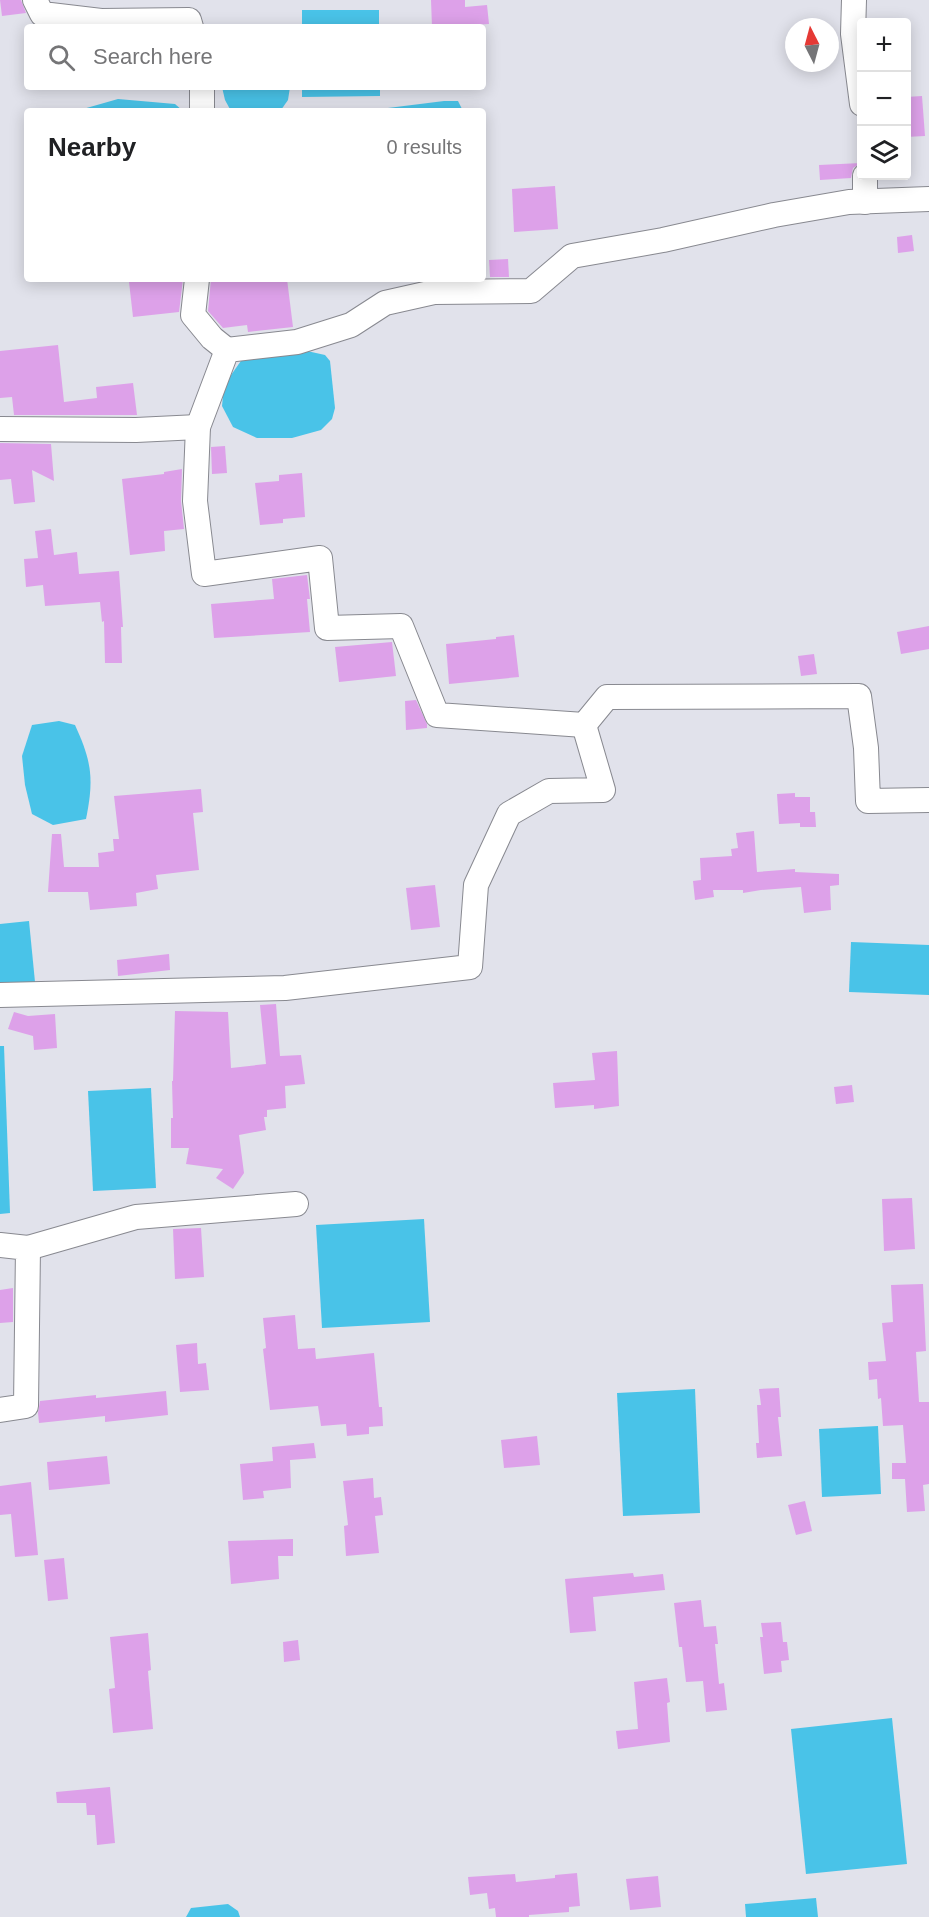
<!DOCTYPE html>
<html lang="en">
<head>
<meta charset="utf-8">
<style>
	:root { --surface:#fff; --page:#f2f2f2; --text:#202124; --muted:#757577; --line:#e0e0e0 }
	body { margin:0; font-family:Arial,sans-serif; background:var(--page); color:var(--text) }
	.controls { position:absolute; right:18px; top:18px; display:grid; overflow:hidden; border-radius:6px; box-shadow:0 3px 15px #0003 }
	.controls button { width:54px; height:54px; display:grid; place-items:center; padding:0; border:0; border-bottom:2px solid var(--line); background:var(--surface); color:var(--text); font:30px sans-serif }
	.compass { position:absolute; left:785px; top:18px; width:54px; height:54px; border-radius:50%; background:var(--surface); box-shadow:0 3px 15px #0003; rotate:354deg }
	.list { margin:0; padding:0; list-style:none }
	h2 { display:flex; justify-content:space-between; align-items:center; height:78px; margin:0; padding:0 24px; font-size:26px }
	h2 small { font-size:20px; font-weight:400; color:var(--muted) }
	.icon { flex:none; width:33px; height:33px; fill:none; stroke:currentColor; stroke-width:2; stroke-linecap:round; stroke-linejoin:round }
	.map { position:relative; flex:none; width:929px; height:1917px; overflow:hidden }
	.search { position:absolute; background:var(--surface); box-shadow:0 3px 15px #0003; left:24px; top:24px; width:462px; height:66px; display:flex; align-items:center; gap:15px; box-sizing:border-box; padding:0 21px; border-radius:6px; color:var(--muted); font-size:22px }
	.panel { position:absolute; background:var(--surface); box-shadow:0 3px 15px #0003; left:24px; top:108px; width:462px; height:174px; border-radius:6px }
	.map>svg:first-child { display:block }
	.water { fill:#49c3e8 }
	.building { fill:#dda1e9 }
	.lines { fill:none; stroke-linecap:round; stroke-linejoin:round }
	.street-casing { stroke:#888990; stroke-width:26 }
	.street { stroke:#fff; stroke-width:24 }
</style>
</head>
<body>
<div class="map">
<svg width="929" height="1917" viewBox="0 0 929 1917">
	<rect width="100%" height="100%" fill="#e1e2eb"/>
	<g class="water">
		<rect x="302" y="10" width="77" height="17"/>
		<path d="M 222,87 L 290,87 L 288,100 L 281,110 L 231,111 L 225,100 Z"/>
		<path d="M 302,87 L 380,87 L 380,96 L 302,97 Z"/>
		<path d="M 118,99 L 175,104 L 183,111 L 76,111 Z"/>
		<path d="M 444,101 L 458,101 L 463,111 L 385,111 L 388,108 Z"/>
		<path d="M 307,351 L 325,355 L 330,361 L 335,408 L 332,419 L 321,430 L 292,438 L 257,438 L 233,427 L 222,406 L 224,385 L 243,358 Z"/>
		<path d="M 59,721 L 75,725 C 92,762 94,779 86,819 L 53,825 L 32,814 L 25,785 L 22,756 L 32,725 Z"/>
		<path d="M 29,921 L 35,982 L 0,986 L 0,924 Z"/>
		<path d="M 851,942 L 929,945 L 929,995 L 849,992 Z"/>
		<path d="M 0,1046 L 4,1046 L 10,1213 L 0,1214 Z"/>
		<path d="M 151,1088 L 156,1188 L 93,1191 L 88,1091 Z"/>
		<path d="M 424,1219 L 430,1322 L 322,1328 L 316,1225 Z"/>
		<path d="M 695,1389 L 700,1513 L 623,1516 L 617,1393 Z"/>
		<path d="M 878,1426 L 881,1494 L 822,1497 L 819,1429 Z"/>
		<path d="M 892,1718 L 907,1864 L 806,1874 L 791,1729 Z"/>
		<path d="M 816,1898 L 818,1917 L 746,1917 L 745,1904 Z"/>
		<path d="M 228,1904 L 238,1911 L 240,1917 L 186,1917 L 191,1908 Z"/>
	</g>
	<g class="building">
		<path d="M 0,0 L 21,0 L 26,13 L 2,16 Z"/>
		<path d="M 431,0 L 465,0 L 465,7 L 487,5 L 489,24 L 432,27 Z"/>
		<path d="M 922,96 L 925,136 L 906,137 L 906,97 Z"/>
		<path d="M 861,163 L 853,168 L 851,178 L 820,180 L 819,165 Z"/>
		<path d="M 555,186 L 558,229 L 514,232 L 512,189 Z"/>
		<path d="M 912,235 L 914,251 L 898,253 L 897,237 Z"/>
		<path d="M 508,259 L 509,277 L 490,277 L 489,260 Z"/>
		<path d="M 158,279 L 183,279 L 179,312 L 133,317 L 129,282 Z"/>
		<path d="M 211,279 L 287,279 L 293,327 L 248,332 L 247,325 L 223,328 L 208,311 Z"/>
		<path d="M 58,345 L 64,402 L 97,398 L 96,387 L 133,383 L 137,415 L 14,415 L 12,397 L 0,398 L 0,351 Z"/>
		<path d="M 0,443 L 51,444 L 54,481 L 32,470 L 35,502 L 14,504 L 11,479 L 0,480 Z"/>
		<path d="M 225,446 L 227,473 L 212,474 L 211,447 Z"/>
		<path d="M 182,469 L 181,501 L 184,529 L 164,531 L 165,551 L 130,555 L 122,479 L 164,474 L 164,472 Z"/>
		<path d="M 302,473 L 305,517 L 283,519 L 283,523 L 260,525 L 255,483 L 279,481 L 279,475 Z"/>
		<path d="M 51,529 L 54,555 L 77,552 L 79,574 L 119,571 L 123,627 L 121,627 L 122,663 L 105,663 L 104,621 L 102,622 L 100,602 L 45,606 L 43,585 L 26,587 L 24,559 L 38,558 L 35,531 Z"/>
		<path d="M 307,575 L 310,599 L 307,599 L 310,632 L 214,638 L 211,604 L 274,599 L 272,579 Z"/>
		<path d="M 929,626 L 929,649 L 901,654 L 897,632 Z"/>
		<path d="M 514,635 L 519,677 L 449,684 L 446,644 L 496,639 L 496,637 Z"/>
		<path d="M 392,642 L 396,676 L 339,682 L 335,647 Z"/>
		<path d="M 814,654 L 817,674 L 801,676 L 798,656 Z"/>
		<path d="M 416,700 L 427,724 L 427,728 L 406,730 L 405,701 Z"/>
		<path d="M 201,789 L 203,812 L 193,813 L 199,870 L 156,875 L 158,889 L 136,893 L 137,906 L 90,910 L 88,892 L 48,892 L 52,834 L 61,834 L 64,867 L 99,867 L 98,853 L 114,851 L 113,839 L 119,839 L 114,796 Z"/>
		<path d="M 795,793 L 795,797 L 810,797 L 810,812 L 815,812 L 816,827 L 800,827 L 800,823 L 779,824 L 777,794 Z"/>
		<path d="M 754,831 L 757,872 L 795,869 L 795,872 L 839,874 L 839,885 L 830,886 L 831,910 L 804,913 L 801,887 L 761,890 L 743,893 L 743,890 L 713,890 L 714,897 L 695,900 L 693,881 L 701,880 L 700,858 L 732,856 L 731,849 L 738,848 L 736,833 Z"/>
		<path d="M 435,885 L 440,927 L 411,930 L 406,888 Z"/>
		<path d="M 169,954 L 170,970 L 118,976 L 117,960 Z"/>
		<path d="M 276,1004 L 280,1056 L 301,1055 L 305,1084 L 285,1086 L 286,1108 L 267,1110 L 267,1117 L 264,1117 L 266,1130 L 239,1135 L 244,1173 L 233,1189 L 216,1178 L 223,1169 L 186,1164 L 189,1148 L 171,1148 L 171,1118 L 173,1118 L 172,1081 L 173,1081 L 175,1011 L 228,1012 L 231,1068 L 266,1064 L 260,1005 Z"/>
		<path d="M 14,1012 L 28,1016 L 55,1014 L 57,1048 L 34,1050 L 33,1036 L 8,1029 Z"/>
		<path d="M 617,1051 L 619,1106 L 594,1109 L 594,1105 L 555,1108 L 553,1083 L 595,1080 L 592,1053 Z"/>
		<path d="M 852,1085 L 854,1102 L 836,1104 L 834,1087 Z"/>
		<path d="M 912,1198 L 915,1249 L 884,1251 L 882,1199 Z"/>
		<path d="M 201,1228 L 204,1277 L 175,1279 L 173,1229 Z"/>
		<path d="M 923,1284 L 926,1351 L 916,1352 L 919,1402 L 929,1402 L 929,1484 L 923,1485 L 925,1511 L 907,1512 L 905,1479 L 892,1479 L 892,1463 L 906,1463 L 903,1425 L 883,1426 L 881,1398 L 878,1399 L 877,1379 L 869,1380 L 868,1362 L 886,1361 L 882,1323 L 893,1322 L 891,1285 Z"/>
		<path d="M 13,1288 L 13,1322 L 0,1323 L 0,1290 Z"/>
		<path d="M 295,1315 L 298,1349 L 315,1348 L 316,1359 L 374,1353 L 379,1407 L 382,1407 L 383,1426 L 369,1427 L 369,1434 L 347,1436 L 346,1424 L 321,1426 L 318,1406 L 270,1410 L 263,1349 L 266,1348 L 263,1318 Z"/>
		<path d="M 197,1343 L 198,1364 L 206,1363 L 209,1390 L 180,1392 L 176,1345 Z"/>
		<path d="M 779,1388 L 781,1417 L 778,1417 L 782,1456 L 757,1458 L 756,1443 L 759,1443 L 757,1405 L 761,1405 L 759,1389 Z"/>
		<path d="M 166,1391 L 168,1415 L 105,1422 L 105,1416 L 39,1423 L 38,1413 L 40,1401 L 96,1395 L 96,1398 Z"/>
		<path d="M 537,1436 L 540,1465 L 504,1468 L 501,1440 Z"/>
		<path d="M 314,1443 L 316,1458 L 290,1460 L 291,1488 L 263,1491 L 264,1498 L 243,1500 L 240,1464 L 273,1461 L 272,1447 Z"/>
		<path d="M 107,1456 L 110,1484 L 49,1490 L 47,1462 Z"/>
		<path d="M 373,1478 L 374,1498 L 381,1497 L 383,1515 L 375,1516 L 379,1553 L 346,1556 L 344,1526 L 348,1525 L 343,1481 Z"/>
		<path d="M 31,1482 L 38,1555 L 15,1557 L 11,1514 L 0,1515 L 0,1486 Z"/>
		<path d="M 805,1501 L 812,1531 L 796,1535 L 788,1505 Z"/>
		<path d="M 293,1539 L 293,1556 L 278,1556 L 279,1579 L 231,1584 L 228,1541 Z"/>
		<path d="M 64,1558 L 68,1599 L 48,1601 L 44,1560 Z"/>
		<path d="M 633,1573 L 634,1577 L 663,1574 L 665,1590 L 593,1597 L 596,1631 L 570,1633 L 565,1579 Z"/>
		<path d="M 701,1600 L 704,1627 L 716,1626 L 718,1644 L 715,1644 L 719,1684 L 724,1683 L 727,1710 L 706,1712 L 703,1681 L 686,1682 L 682,1647 L 679,1647 L 674,1603 Z"/>
		<path d="M 781,1622 L 783,1642 L 787,1642 L 789,1660 L 781,1661 L 782,1672 L 764,1674 L 760,1637 L 763,1637 L 761,1623 Z"/>
		<path d="M 148,1633 L 151,1670 L 148,1671 L 153,1729 L 113,1733 L 109,1689 L 115,1688 L 110,1637 Z"/>
		<path d="M 298,1640 L 300,1660 L 284,1662 L 283,1642 Z"/>
		<path d="M 667,1678 L 670,1702 L 667,1703 L 670,1742 L 618,1749 L 616,1731 L 638,1729 L 634,1682 Z"/>
		<path d="M 110,1787 L 115,1843 L 97,1845 L 95,1815 L 87,1815 L 86,1803 L 57,1803 L 56,1792 Z"/>
		<path d="M 577,1873 L 580,1906 L 569,1907 L 569,1912 L 529,1915 L 529,1917 L 496,1917 L 495,1908 L 489,1909 L 487,1893 L 470,1895 L 468,1877 L 515,1874 L 516,1882 L 555,1878 L 555,1875 Z"/>
		<path d="M 658,1876 L 661,1907 L 630,1910 L 626,1879 Z"/>
	</g>
	<g class="lines">
		<defs>
			<g id="street">
				<path d="M 35,0 L 42,14 L 101,21 L 189,20 L 191,27"/>
				<path d="M 854,0 L 853,34 L 862,104"/>
				<path d="M 202,87 L 202,111"/>
				<path d="M 865,176 L 865,202"/>
				<path d="M 929,199 L 849,202 L 774,215 L 663,240 L 572,256 L 531,291 L 434,292 L 385,303 L 351,325 L 297,342 L 227,350 L 198,427 L 195,501 L 204,574 L 320,558 L 327,628 L 401,626 L 437,715 L 584,725 L 607,697 L 859,696 L 866,748 L 868,801 L 929,800"/>
				<path d="M 197,279 L 193,315 L 212,338 L 227,350"/>
				<path d="M 0,429 L 136,430 L 198,427"/>
				<path d="M 0,995 L 285,988 L 470,967 L 476,885 L 509,814 L 549,791 L 603,790 L 584,725"/>
				<path d="M 0,1245 L 28,1248 L 26,1406 L 0,1410"/>
				<path d="M 28,1248 L 136,1217 L 296,1204"/>
			</g>
		</defs>
		<use href="#street" class="street-casing"/>
		<use href="#street" class="street"/>
	</g>
</svg>
<div class="controls">
<button>+</button>
<button>−</button>
<button><svg class="icon" aria-label="layers" viewBox="0 0 24 24"><path d="M12 4l9 5-9 5-9-5zM3 14l9 5 9-5"/></svg></button>
</div>
<svg class="compass" viewBox="-18 -18 36 36"><path d="M0-13l5 13h-10z" fill="#e53935"/><path d="M0 13l5-13h-10z" fill="#757577"/></svg>
<div class="search"><svg class="icon" aria-label="search" viewBox="0 0 24 24"><circle cx="10" cy="10" r="6"/><path d="M15 15l6 6"/></svg>Search here</div>
<section class="panel">
<h2>Nearby<small>0 results</small></h2>
<ul class="list">
</ul>
</section>
</div>
</body>
</html>
